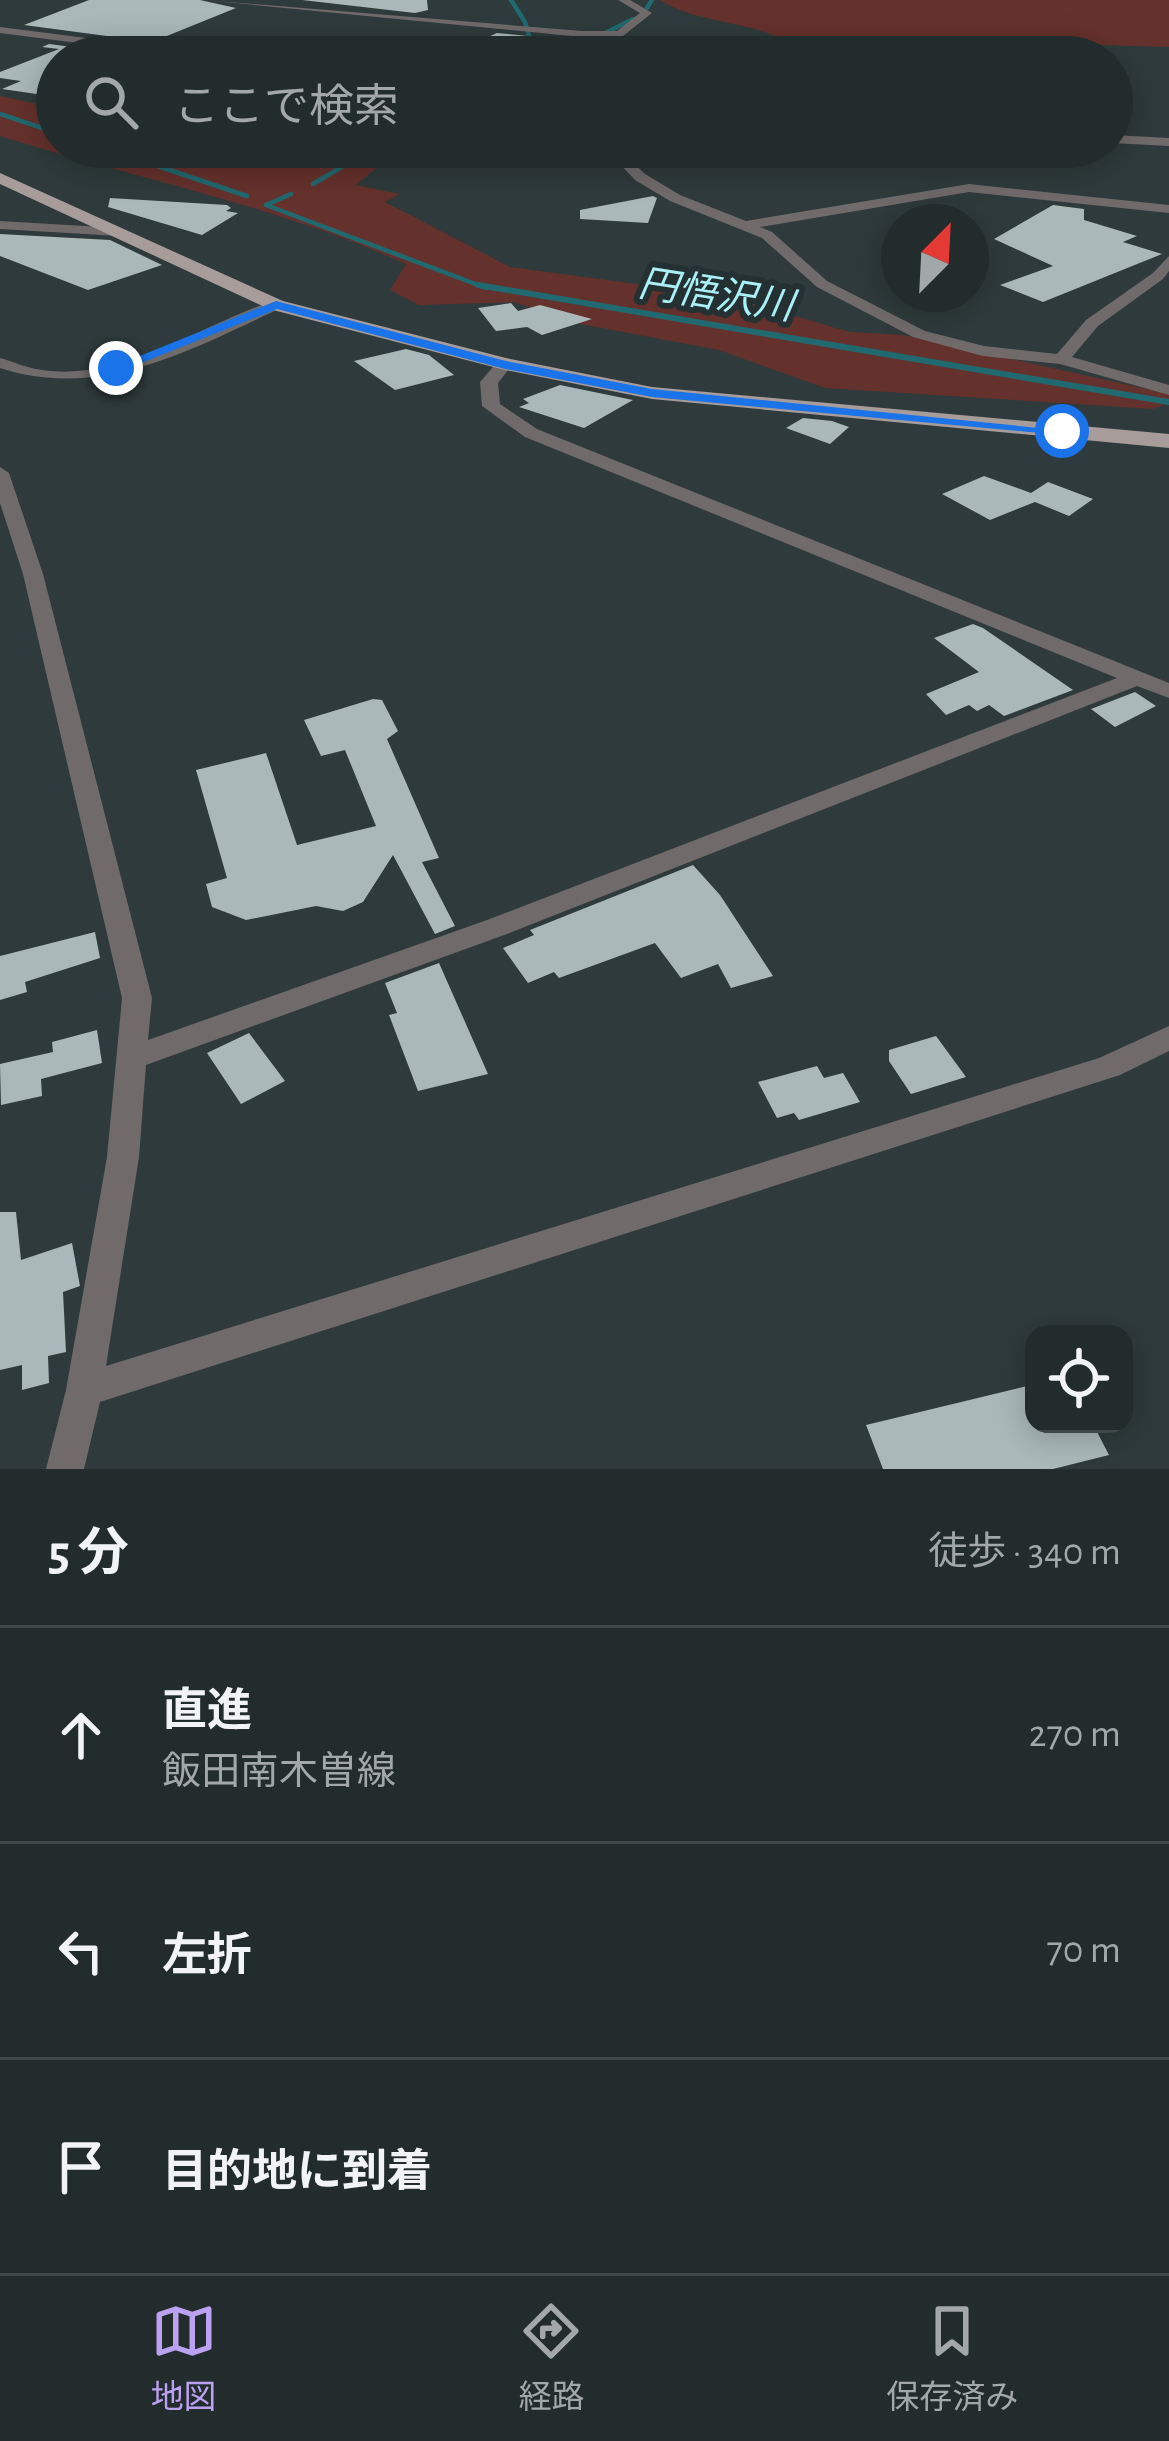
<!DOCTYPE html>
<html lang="ja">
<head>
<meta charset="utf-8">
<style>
	:root { --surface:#222c2c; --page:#2e3838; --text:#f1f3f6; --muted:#a2a7a9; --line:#3f4848; --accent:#bca0f2 }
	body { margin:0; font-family:"Alegreya Sans","Noto Sans JP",sans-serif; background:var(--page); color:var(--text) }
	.controls { position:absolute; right:36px; bottom:36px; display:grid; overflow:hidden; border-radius:24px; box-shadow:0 6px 30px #0003 }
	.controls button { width:108px; height:108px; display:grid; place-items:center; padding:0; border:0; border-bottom:3px solid var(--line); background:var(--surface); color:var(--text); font:60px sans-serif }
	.compass { position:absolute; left:881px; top:204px; width:108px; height:108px; border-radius:50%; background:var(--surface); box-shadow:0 6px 30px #0003; rotate:24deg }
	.stop { position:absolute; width:36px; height:36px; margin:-27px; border:9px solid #1a73e8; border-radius:50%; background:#fff }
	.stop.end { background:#1a73e8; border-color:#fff; box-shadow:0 3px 12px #0008 }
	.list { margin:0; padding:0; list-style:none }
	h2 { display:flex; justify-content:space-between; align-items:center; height:156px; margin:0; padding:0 48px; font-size:51px }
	h2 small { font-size:39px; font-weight:400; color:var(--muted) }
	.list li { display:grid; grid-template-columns:78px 1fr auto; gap:36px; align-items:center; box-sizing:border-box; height:216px; padding:0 48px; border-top:3px solid var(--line) }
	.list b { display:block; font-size:45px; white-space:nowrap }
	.list p { margin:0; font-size:39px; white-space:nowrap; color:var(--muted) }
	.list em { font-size:39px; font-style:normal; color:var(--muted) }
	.icon { flex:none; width:66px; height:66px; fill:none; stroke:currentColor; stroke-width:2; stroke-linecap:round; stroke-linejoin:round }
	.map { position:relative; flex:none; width:1169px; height:1469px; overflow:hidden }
	.search { position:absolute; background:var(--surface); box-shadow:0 6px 30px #0003; left:36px; right:36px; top:36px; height:132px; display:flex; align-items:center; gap:30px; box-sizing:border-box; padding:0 42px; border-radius:66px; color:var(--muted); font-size:45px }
	.sheet { height:804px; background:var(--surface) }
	nav { display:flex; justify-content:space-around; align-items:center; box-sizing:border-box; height:168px; border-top:3px solid var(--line); background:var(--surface); font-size:33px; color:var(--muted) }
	nav a { display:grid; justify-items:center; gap:6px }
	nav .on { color:var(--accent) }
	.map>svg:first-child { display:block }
	.green { fill:#65312c }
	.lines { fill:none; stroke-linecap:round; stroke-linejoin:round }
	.stream-far1 { stroke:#206970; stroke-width:4.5 }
	.stream { stroke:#206970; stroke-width:6 }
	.building { fill:#aab8ba }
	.street { fill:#706b6a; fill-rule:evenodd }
	.primary { fill:#a89c9b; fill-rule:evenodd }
	.route { fill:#1a73e8 }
	.labels { text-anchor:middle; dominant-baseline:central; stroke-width:12; stroke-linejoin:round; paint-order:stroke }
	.far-water-label { font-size:39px; font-style:italic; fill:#a9f0f8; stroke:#243031 }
</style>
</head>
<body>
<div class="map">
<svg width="1169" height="1469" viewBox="0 0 1169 1469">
	<rect width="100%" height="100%" fill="#2e3a3b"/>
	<g class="green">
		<path d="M 660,0 L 1169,0 L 1169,47 L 884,39 L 801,50 C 759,19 703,27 660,0 Z"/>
		<path d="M 0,96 L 57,108 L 57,147 L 222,147 L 261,168 L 317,147 L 401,147 L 356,185 L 400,194 L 385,202 L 510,267 L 726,296 L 850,332 L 903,335 L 1169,394 L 1169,403 L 1153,409 L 825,388 L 719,350 L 575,323 L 514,302 L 419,305 L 390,290 L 406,264 C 276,205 136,179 0,136 Z"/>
	</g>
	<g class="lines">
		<g class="stream-far1">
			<path d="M 511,0 L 525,22 L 535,57"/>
			<path d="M 647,8 L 652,0"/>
			<path d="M 607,32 L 633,19"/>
			<path d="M 542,57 L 593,37"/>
			<path d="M 0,114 L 57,133"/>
			<path d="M 101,147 L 247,196"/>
			<path d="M 313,184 L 375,147"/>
			<path d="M 266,205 L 486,288"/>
			<path d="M 266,205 L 291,194"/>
		</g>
		<path class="stream" d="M 478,285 L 1169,402"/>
	</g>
	<g class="building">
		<path d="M 89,0 L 200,0 L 236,8 L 152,42 L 24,25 Z"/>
		<path d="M 302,0 L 427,0 L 428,10 L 415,13 Z"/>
		<path d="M 497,33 L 557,39 L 539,57 L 443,57 Z"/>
		<path d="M 49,44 L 127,54 L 57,57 L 57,97 L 2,89 L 21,81 L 0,78 L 0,72 L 59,49 L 42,47 Z"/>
		<path d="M 653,196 L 657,198 L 648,223 L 580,219 L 580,210 Z"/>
		<path d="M 110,198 L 227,205 L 231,208 L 226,211 L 238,213 L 202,235 L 108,207 Z"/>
		<path d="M 1053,205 L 1084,209 L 1084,220 L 1137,236 L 1123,242 L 1162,254 L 1043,302 L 1000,285 L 1053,266 L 994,239 Z"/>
		<path d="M 0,234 L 110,240 L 162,265 L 88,290 L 0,256 Z"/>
		<path d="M 511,303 L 518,311 L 540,305 L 592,319 L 542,335 L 527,327 L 496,331 L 478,308 Z"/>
		<path d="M 406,349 L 429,355 L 454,375 L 395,390 L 354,361 Z"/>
		<path d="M 560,385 L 633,400 L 584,428 L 519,407 L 529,403 L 523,399 Z"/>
		<path d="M 803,418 L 832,421 L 849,427 L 830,444 L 786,428 Z"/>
		<path d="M 984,476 L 1031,493 L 1048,482 L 1093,499 L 1069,516 L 1035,502 L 990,520 L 942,494 Z"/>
		<path d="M 973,624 L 983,628 L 1073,690 L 1004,716 L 989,705 L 977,711 L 969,705 L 946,715 L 926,694 L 979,672 L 934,638 Z"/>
		<path d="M 1135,692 L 1156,706 L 1115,727 L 1091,709 Z"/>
		<path d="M 373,699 L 382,700 L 398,731 L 387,739 L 439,858 L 422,862 L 455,926 L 435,934 L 393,855 L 363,902 L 343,911 L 316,906 L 246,920 L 212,907 L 206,884 L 227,878 L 196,770 L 266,753 L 297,845 L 376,826 L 345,750 L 321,756 L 304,720 Z"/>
		<path d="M 693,865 L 720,895 L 773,976 L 731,988 L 718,964 L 681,978 L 655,943 L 559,978 L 554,972 L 528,983 L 503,948 L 534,935 L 530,930 Z"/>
		<path d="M 95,932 L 100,958 L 25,982 L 27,992 L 0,1000 L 0,956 Z"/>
		<path d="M 439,963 L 488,1074 L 418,1091 L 389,1015 L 397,1013 L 385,983 Z"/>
		<path d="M 97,1030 L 102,1063 L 41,1079 L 42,1096 L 1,1105 L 0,1064 L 53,1052 L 52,1042 Z"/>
		<path d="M 249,1033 L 285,1081 L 241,1104 L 207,1053 Z"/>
		<path d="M 936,1036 L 966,1077 L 911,1094 L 889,1061 L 889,1050 Z"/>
		<path d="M 817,1066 L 824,1078 L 843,1073 L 860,1102 L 799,1120 L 794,1113 L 777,1118 L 758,1082 Z"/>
		<path d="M 0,1212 L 16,1212 L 21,1260 L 72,1243 L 80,1286 L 63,1292 L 66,1352 L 48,1356 L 49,1383 L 22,1390 L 22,1365 L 0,1370 Z"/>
		<path d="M 1027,1386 L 1034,1401 L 1034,1424 L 1093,1424 L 1109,1455 L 1053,1469 L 883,1469 L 866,1425 Z"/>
	</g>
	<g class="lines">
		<g class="street">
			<path d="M 204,0 L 582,31 L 617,31 L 640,13 L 618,0 L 630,0 L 652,13 L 623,36 L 582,37 Z"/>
			<path d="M 0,27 L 212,54 L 217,57 L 187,57 L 0,33 Z"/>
			<path d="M 1112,135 L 1169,138 L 1169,146 L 1112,143 Z"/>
			<path d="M 604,147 L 617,147 L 645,174 L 680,195 L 746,221 L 969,184 L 1169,205 L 1169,213 L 969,192 L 760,227 L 772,232 L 827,281 L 925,331 L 984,346 L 1057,354 L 1086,320 L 1153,273 L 1169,256 L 1169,271 L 1163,279 L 1098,326 L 1072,357 L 1169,385 L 1169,395 L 1060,364 L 983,356 L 913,337 L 817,287 L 762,238 L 670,201 L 635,180 Z"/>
			<path d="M 0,221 L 119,228 L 126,232 L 119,236 L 0,229 Z"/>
			<path d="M 276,300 L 284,305 L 281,308 C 192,349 100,401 0,368 L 0,358 C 12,361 24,367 36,369 C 122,385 198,325 276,300 Z"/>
			<path d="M 499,360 L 513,364 L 498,383 L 500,404 L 537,429 L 1169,683 L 1169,698 L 1137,686 L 507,934 L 146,1065 L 139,1157 L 106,1366 L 1099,1058 L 1169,1026 L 1169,1051 L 1120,1075 L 100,1402 L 84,1469 L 46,1469 L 66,1390 L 107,1157 L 122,998 L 23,574 L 0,503 L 0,467 L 9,473 L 43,574 L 152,998 L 148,1040 L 487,920 L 1117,678 L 525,437 L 482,406 L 480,382 Z"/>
		</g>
		<path class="primary" d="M 0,173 L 283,301 L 506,358 L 652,387 L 1169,434 L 1169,448 L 652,399 L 505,370 L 269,309 L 0,184 Z"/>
	</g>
	<path class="route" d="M 276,301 L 506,361 L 652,389 L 1069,431 L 1062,435 L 652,397 L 505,369 L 277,309 L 121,371 L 110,368 Z"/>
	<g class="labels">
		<g class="far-water-label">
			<text transform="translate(716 296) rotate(9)">円悟沢川</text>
		</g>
	</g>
</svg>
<div class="controls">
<button><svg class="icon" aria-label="locate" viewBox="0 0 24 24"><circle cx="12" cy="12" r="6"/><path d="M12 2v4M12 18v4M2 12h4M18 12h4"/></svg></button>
</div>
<svg class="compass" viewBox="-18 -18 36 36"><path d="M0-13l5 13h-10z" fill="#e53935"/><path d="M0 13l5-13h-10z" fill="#a2a7a9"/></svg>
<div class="stop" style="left:1062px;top:431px"></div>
<div class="stop end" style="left:116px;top:368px"></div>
<div class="search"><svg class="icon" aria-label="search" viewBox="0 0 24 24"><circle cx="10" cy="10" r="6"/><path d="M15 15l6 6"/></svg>ここで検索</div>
</div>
<section class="sheet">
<h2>5 分<small>徒歩 · 340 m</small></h2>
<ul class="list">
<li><svg class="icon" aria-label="ahead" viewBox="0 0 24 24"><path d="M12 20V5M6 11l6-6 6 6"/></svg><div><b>直進</b><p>飯田南木曽線</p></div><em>270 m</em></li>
<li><svg class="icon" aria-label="left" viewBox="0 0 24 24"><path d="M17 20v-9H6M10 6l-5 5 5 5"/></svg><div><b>左折</b></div><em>70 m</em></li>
<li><svg class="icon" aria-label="arrive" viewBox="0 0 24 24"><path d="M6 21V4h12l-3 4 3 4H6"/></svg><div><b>目的地に到着</b></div></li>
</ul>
</section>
<nav>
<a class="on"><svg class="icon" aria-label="map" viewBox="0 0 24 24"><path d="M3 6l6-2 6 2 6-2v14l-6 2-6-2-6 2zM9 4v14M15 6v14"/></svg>地図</a>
<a><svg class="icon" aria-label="directions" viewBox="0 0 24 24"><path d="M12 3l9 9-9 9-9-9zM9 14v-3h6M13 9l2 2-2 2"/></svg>経路</a>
<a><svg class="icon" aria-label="saved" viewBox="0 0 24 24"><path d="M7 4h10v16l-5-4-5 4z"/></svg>保存済み</a>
</nav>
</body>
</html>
